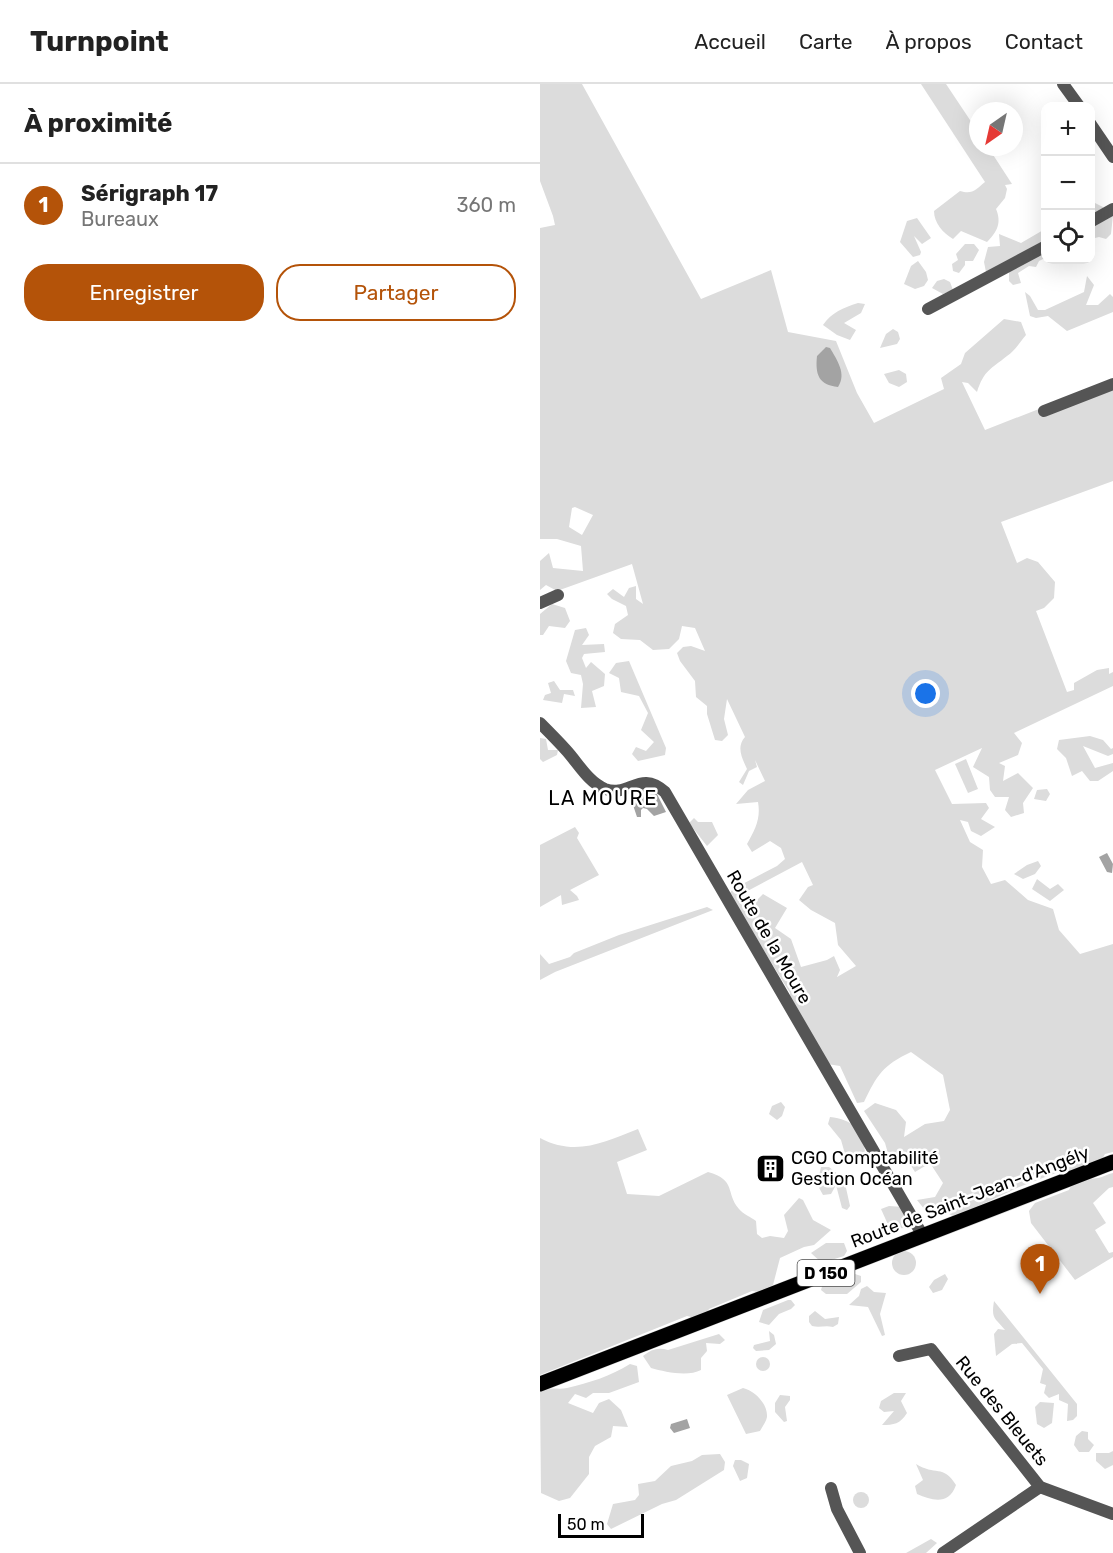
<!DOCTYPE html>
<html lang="fr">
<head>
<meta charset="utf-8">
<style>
	:root { --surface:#fff; --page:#f2f2f2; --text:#222; --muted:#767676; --line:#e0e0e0; --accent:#b45309 }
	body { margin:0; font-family:Rubik,sans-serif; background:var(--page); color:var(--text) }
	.controls { position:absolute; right:18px; top:18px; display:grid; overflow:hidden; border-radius:12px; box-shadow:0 6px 24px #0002 }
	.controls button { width:54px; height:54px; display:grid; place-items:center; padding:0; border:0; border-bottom:2px solid var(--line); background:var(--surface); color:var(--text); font:30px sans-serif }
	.compass { position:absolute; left:429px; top:18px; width:54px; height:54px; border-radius:50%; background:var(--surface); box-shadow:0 6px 24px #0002; rotate:214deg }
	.scale { position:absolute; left:18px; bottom:15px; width:86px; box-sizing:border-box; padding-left:6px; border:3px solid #000; border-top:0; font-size:16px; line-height:21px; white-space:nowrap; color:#000; -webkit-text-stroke:4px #fff; paint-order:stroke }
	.you { position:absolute; left:386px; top:610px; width:21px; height:21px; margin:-15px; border:4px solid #fff; border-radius:50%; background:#1a73e8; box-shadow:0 0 0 9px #1a73e833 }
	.badge { display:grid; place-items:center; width:39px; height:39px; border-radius:50%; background:var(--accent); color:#fff; font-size:20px; font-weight:700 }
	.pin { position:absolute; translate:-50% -50px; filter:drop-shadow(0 2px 3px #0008) }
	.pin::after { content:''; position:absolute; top:32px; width:21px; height:18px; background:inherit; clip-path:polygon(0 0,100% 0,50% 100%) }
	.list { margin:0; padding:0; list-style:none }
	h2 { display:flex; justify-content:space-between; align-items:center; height:78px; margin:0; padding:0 24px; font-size:26px }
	h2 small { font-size:20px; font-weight:400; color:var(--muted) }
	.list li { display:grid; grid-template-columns:39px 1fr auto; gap:18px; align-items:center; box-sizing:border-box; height:84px; padding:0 24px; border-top:2px solid var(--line) }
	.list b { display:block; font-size:22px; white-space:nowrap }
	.list p { margin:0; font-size:20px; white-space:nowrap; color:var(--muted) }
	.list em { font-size:20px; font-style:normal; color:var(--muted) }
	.actions { display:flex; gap:12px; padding:18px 24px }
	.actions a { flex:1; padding:14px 0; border:2px solid var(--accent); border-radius:24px; text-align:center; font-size:21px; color:var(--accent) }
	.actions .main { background:var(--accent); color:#fff }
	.icon { flex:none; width:33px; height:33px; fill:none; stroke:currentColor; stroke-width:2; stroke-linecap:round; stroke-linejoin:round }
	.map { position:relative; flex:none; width:573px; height:1469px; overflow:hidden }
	header { display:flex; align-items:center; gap:36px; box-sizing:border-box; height:84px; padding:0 30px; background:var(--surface); border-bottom:2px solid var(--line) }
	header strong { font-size:28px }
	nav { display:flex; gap:33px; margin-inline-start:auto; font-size:21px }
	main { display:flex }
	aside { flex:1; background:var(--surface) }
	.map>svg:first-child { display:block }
	.green { fill:#dcdcdc; fill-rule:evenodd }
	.water { fill:#a3a3a3 }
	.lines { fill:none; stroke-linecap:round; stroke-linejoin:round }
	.primary-casing { stroke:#dbdbdb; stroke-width:16 }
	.street { stroke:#555; stroke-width:12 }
	.primary { stroke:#000; stroke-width:15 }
	.labels { text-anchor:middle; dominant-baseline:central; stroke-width:5; stroke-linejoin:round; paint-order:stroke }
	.shield { fill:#fff; stroke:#4c4c4c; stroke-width:1.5 }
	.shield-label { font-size:16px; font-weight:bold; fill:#000 }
	.street-label { font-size:18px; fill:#000; stroke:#fff }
	.poi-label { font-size:18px; fill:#000; stroke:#fff; text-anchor:start }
	.neighbourhood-label { font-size:20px; letter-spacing:1.5px; fill:#000; stroke:#fff }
</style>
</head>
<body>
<header>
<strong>Turnpoint</strong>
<nav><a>Accueil</a><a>Carte</a><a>À propos</a><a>Contact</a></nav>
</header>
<main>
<aside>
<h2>À proximité<small></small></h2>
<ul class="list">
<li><span class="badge">1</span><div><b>Sérigraph 17</b><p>Bureaux</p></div><em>360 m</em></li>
</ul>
<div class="actions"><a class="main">Enregistrer</a><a>Partager</a></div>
</aside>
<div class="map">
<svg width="573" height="1469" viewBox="0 0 573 1469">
	<rect width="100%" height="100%" fill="#fff"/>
	<g class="green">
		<path d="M 0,0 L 42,0 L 161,215 L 231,186 L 248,248 L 296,257 L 317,309 L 334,339 L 404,305 L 401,294 L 421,280 L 425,269 L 464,235 L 481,238 L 486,251 C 480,258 475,267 467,272 C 451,285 444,286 437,308 L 428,299 L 422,298 L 445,346 L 573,296 L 573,397 L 461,438 L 477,479 L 487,474 L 498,478 L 515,498 L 514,514 L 504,524 L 496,527 L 527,608 L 534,606 L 534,599 L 557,586 L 569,584 L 569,590 L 573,588 L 573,602 L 474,649 L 482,659 L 478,671 L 459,679 L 465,682 L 463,697 L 478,689 L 493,704 L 483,719 L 484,729 L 471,733 L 465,726 L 469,713 L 455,713 L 450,706 L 449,693 L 433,683 L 442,664 L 395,686 L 412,720 L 446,719 L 449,724 L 441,735 L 455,743 L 441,752 L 431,747 L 428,738 L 420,736 L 430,758 L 443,766 L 442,783 L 451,800 L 465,796 L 488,816 L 513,825 L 519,846 L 540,870 L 573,860 L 573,1068 L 565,1070 L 559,1080 L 532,1090 L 521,1087 L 479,1103 L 415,1133 L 403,1127 L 385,1126 L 377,1116 L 395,1113 L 403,1099 L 390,1079 L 375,1088 L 365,1072 L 349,1073 L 345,1059 L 324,1027 L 335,1019 L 356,1026 L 366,1038 L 364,1053 L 385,1040 L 404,1037 L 410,1026 L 403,991 L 371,968 C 343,981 337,991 324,1018 L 317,1019 L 300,982 L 281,979 L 247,928 L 250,909 L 189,810 L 193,805 L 237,782 L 245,775 L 241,764 L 230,757 L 212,768 L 207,760 C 215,746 221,735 218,718 L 196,720 L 208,706 L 225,697 L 215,676 L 217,683 L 209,687 L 203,701 L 199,698 L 207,685 C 202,674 196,663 205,653 L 187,615 L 184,635 L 188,651 L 182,657 L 175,656 L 167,630 L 167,622 L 156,613 L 155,597 L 140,577 L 137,569 L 143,563 L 151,562 L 165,567 L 155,544 L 142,542 L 139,555 L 129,565 L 113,566 L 100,556 L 81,555 L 73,549 L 75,540 L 88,531 L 86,522 L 72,515 L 67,510 L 73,505 L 84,513 L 89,504 L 96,502 L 96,515 L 103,520 L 92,480 L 17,507 L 6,501 L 0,506 L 0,477 L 9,469 L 13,484 L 43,487 L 41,462 L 17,455 L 0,455 L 0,144 L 15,141 L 13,132 L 0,97 ZM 35,423 L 53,431 L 42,451 L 29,443 L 32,424 ZM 262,778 L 273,801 L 268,803 L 259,816 L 271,826 L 295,839 L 298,861 L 316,882 L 297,893 L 300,886 L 294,872 L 287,876 L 261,883 L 251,855 L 235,844 L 247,824 L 223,810 L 212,821 L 200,811 Z"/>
		<path d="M 381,0 L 406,0 L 438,48 L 438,63 L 448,63 L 472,100 L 465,101 L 467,105 L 465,114 L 456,125 C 462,139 457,148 447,158 L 421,147 L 413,155 C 403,149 394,139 394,127 L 420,107 C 433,111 436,105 445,98 Z"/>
		<path d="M 551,117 L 563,123 L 568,133 L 573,131 L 571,150 L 566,155 L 559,153 L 551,155 Z"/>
		<path d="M 377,134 L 391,154 L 382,160 L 374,152 L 381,168 L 380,171 L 373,173 L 360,158 L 367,137 Z"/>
		<path d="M 505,145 L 505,174 L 499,177 L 496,183 L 489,182 L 478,189 L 481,199 L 473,201 L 469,197 L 469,186 L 446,188 L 444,178 L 448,163 L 460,162 L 459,150 L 481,159 Z"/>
		<path d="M 425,160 L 434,160 L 439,166 L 433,177 L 425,177 L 425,181 L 419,189 L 413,187 L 412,180 L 418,176 L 416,170 Z"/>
		<path d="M 378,177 L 386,188 L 388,196 L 384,202 L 375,205 L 364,200 L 371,182 Z"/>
		<path d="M 547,192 L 554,201 L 546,221 L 558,221 L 570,210 L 573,213 L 573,228 L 527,247 L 508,232 L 496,234 L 490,232 L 485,208 L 490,212 L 498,226 L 505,226 L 544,208 Z"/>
		<path d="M 404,195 L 410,198 L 413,206 L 403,210 L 392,204 L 397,197 Z"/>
		<path d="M 318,219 L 325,220 L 321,229 L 304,239 L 316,246 L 310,256 L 297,251 L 283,241 C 292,228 303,224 318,219 Z"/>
		<path d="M 353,245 L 358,248 L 360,255 L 357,260 L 340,264 L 346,250 Z"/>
		<path d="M 359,286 L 366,290 L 367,298 L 359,303 L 349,299 L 344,290 Z"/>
		<path d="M 12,520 L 25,524 L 30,537 L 25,544 L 9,542 L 3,551 L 0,551 L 0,530 Z"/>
		<path d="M 46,544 L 49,551 L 42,561 L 64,560 L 65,568 L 44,570 L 42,574 L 46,584 L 51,578 L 65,590 L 64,602 L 52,607 L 56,623 L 41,624 L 43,600 L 41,591 L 31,589 L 26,577 L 35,546 Z"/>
		<path d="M 89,577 L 126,664 L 125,671 L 98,677 L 92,670 L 96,663 L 106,667 L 114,658 L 101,646 L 108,629 L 99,612 L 81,608 L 79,594 L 69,589 L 76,579 Z"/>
		<path d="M 14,597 L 20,606 L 33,606 L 35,612 L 24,610 L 22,619 L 3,616 L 5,611 L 11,609 L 8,599 Z"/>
		<path d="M 550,652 L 563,656 L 571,665 L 573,664 L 573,670 L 568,672 L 543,662 L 555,684 L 573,679 L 573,687 L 558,697 L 550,697 L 542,687 L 532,692 L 526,674 L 517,665 L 519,656 Z"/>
		<path d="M 0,654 L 6,655 L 8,666 L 18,666 L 17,671 L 3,678 L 0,675 Z"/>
		<path d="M 426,675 L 438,705 L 428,709 L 415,680 Z"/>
		<path d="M 507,705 L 510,710 L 506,717 L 494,715 L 497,706 Z"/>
		<path d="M 154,734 L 158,738 L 172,738 L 178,751 L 167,762 L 149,739 Z"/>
		<path d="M 35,743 L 39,749 L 37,754 L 59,791 L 30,806 L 37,812 L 39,816 L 22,821 L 21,811 L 0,823 L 0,761 Z"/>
		<path d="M 498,777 L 501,782 L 495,790 L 483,795 L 474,790 L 487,781 Z"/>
		<path d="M 497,795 L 510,805 L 518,800 L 524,806 L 510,817 L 492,805 Z"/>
		<path d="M 167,823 L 173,826 L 15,888 L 0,896 L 0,870 L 9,880 L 30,873 L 34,869 L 79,851 Z"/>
		<path d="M 241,1018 L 245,1023 L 242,1032 L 237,1036 L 229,1030 L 232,1022 Z"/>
		<path d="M 290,1033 C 312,1035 325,1047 325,1070 L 314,1073 L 305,1070 L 301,1056 L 288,1040 Z"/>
		<path d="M 98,1045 L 107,1066 L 77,1078 L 87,1110 L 119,1112 L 168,1088 C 197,1096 185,1109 199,1125 C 203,1130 211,1133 216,1137 L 217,1150 L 222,1154 L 230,1152 L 244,1154 L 248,1147 L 244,1131 L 259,1114 L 263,1116 L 273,1136 L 291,1146 L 274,1161 L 264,1163 L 240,1174 L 233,1201 L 219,1208 L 212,1207 L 169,1225 L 167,1228 L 155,1234 L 147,1232 L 0,1291 L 0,1054 C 36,1073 64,1058 98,1045 Z"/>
		<path d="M 281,1083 L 289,1083 L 304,1095 L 310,1122 L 307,1126 L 302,1124 L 296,1101 L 291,1110 L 283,1111 L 277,1100 Z"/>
		<path d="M 573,1089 L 573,1103 L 569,1104 L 553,1119 L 566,1139 L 555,1146 L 569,1169 L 573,1168 L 573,1173 L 535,1196 L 491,1139 L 489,1127 L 495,1119 L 529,1106 C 536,1092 545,1096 558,1094 C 563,1093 568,1090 573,1089 Z"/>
		<path d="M 349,1122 L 363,1123 L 369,1139 L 365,1144 L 350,1145 L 341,1125 Z"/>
		<path d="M 286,1159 L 304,1159 L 307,1167 L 304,1172 L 282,1179 L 271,1169 Z"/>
		<circle cx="364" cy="1179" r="12"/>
		<path d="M 309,1188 L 321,1192 L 321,1198 L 307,1210 L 286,1210 L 281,1206 L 283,1199 Z"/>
		<path d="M 405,1190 L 408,1195 L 402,1206 L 393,1209 L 389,1203 L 394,1196 Z"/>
		<path d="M 327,1202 L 334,1208 L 346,1209 L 340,1230 L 345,1251 L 342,1252 L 328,1223 L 309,1221 L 319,1212 L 321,1205 Z"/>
		<path d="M 248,1216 L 251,1216 L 255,1221 L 251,1225 L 239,1230 L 229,1241 L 219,1238 L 223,1226 Z"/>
		<path d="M 454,1217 L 537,1320 L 537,1332 L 533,1336 L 527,1337 L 528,1320 L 519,1316 L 519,1310 L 509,1314 L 504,1309 L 506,1301 L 500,1299 L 503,1285 L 482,1259 L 472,1260 L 456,1272 L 454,1250 L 458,1245 L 465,1246 C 455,1233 451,1236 454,1217 Z"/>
		<path d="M 275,1227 L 285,1235 L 299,1233 L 298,1240 L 293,1243 C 285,1241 280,1244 272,1242 L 269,1238 L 269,1232 Z"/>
		<path d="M 229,1247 L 234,1251 L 236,1260 L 229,1266 L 216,1267 L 213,1264 L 214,1261 L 230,1257 Z"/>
		<path d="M 179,1250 L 185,1256 L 180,1260 L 166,1259 L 167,1267 L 161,1274 L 161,1286 C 148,1293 125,1288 111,1284 L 103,1272 C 111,1265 119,1263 128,1266 Z"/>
		<circle cx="223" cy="1280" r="7"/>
		<path d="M 90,1280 L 97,1282 L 99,1298 L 69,1309 L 53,1309 L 46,1314 L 35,1310 L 28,1319 L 53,1329 L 59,1319 L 69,1315 L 81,1326 L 88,1343 L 73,1342 L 71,1353 L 55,1362 L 49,1373 L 49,1390 L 30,1414 L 19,1417 L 1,1409 L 0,1308 C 9,1302 17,1306 27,1304 C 49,1299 71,1292 90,1280 Z"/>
		<path d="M 203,1304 C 215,1307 228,1320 227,1333 C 226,1338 222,1343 220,1347 L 206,1350 L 187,1311 Z"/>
		<path d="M 354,1309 L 366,1309 L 361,1317 L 367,1329 C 360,1340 354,1341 342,1341 L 354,1327 L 344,1328 L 339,1324 L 341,1317 Z"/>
		<path d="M 240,1311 L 250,1312 L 250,1316 L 245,1323 L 247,1337 L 244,1338 L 235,1328 L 235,1319 Z"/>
		<path d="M 500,1318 L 514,1319 L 512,1339 L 504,1344 L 497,1340 L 495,1323 Z"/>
		<path d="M 542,1347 L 548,1348 L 548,1355 L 554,1361 L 549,1368 L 539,1368 L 534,1361 L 536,1352 Z"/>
		<path d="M 573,1367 L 573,1381 L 565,1385 L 556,1377 L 556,1369 L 569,1369 Z"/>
		<path d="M 180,1370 L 185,1378 L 184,1386 L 136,1416 L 122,1420 L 71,1445 L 67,1440 L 73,1420 L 95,1416 L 99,1411 L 98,1400 L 115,1397 L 131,1382 L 152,1377 L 162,1371 Z"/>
		<path d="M 195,1376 L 201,1376 L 209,1380 L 207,1394 L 200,1397 L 193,1382 Z"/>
		<path d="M 376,1380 C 395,1392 403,1380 416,1401 C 409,1421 393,1417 377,1410 L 375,1402 L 383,1396 Z"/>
		<circle cx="321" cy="1416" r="8"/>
		<path d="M 391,1455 L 397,1459 L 386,1469 L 366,1469 Z"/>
	</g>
	<g class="water">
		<path d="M 286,263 L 290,264 C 297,276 307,290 298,303 C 279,301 275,291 277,272 Z"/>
		<path d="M 103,705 L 117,710 L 126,728 L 114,732 L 107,725 L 103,724 L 101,726 L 101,733 L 97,733 L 91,715 L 92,717 L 100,713 L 96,706 Z"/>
		<path d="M 567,769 L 573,780 L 572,789 L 567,788 L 559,773 Z"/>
		<path d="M 147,1335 L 150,1344 L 134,1349 L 130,1344 L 131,1340 Z"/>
	</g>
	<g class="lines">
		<defs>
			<path id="primary" d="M 0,1300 L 573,1078"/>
		</defs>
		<use href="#primary" class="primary-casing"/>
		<g class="street">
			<path d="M 523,0 L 539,22"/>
			<path d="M 550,39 L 573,73"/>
			<path d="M 550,138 L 573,125"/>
			<path d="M 388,225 L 506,162"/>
			<path d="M 504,327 L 573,300"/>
			<path d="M 0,519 L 18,511"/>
			<path d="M 0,639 C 9,648 18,657 26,666 C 38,679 48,698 65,705 C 89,714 100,685 125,708 L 383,1152"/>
			<path d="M 359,1272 L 391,1265 L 500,1403 L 573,1430"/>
			<path d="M 291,1404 L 297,1425 L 320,1469"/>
			<path d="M 403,1469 L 500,1403"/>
		</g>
		<use href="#primary" class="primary"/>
	</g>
	<defs>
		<symbol id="building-square" viewBox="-11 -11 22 22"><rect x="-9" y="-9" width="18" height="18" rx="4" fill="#000" stroke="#fff"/><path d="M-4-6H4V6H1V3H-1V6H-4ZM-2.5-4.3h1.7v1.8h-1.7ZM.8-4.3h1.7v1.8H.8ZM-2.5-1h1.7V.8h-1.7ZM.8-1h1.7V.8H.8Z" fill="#fff"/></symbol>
	</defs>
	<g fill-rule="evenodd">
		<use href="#building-square" x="214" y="1068" width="33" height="33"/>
	</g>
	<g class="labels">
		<rect class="shield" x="257.5" y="1176" width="57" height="26" rx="4.5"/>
		<g class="shield-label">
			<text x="286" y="1189">D 150</text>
		</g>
		<g class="street-label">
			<text transform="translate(229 853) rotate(60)">Route de la Moure</text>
			<text transform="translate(430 1113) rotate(-21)">Route de Saint-Jean-d'Angély</text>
			<text transform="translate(462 1327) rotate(51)">Rue des Bleuets</text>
		</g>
		<g class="poi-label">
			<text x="251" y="1074">CGO Comptabilité<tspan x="251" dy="21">Gestion Océan</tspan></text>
		</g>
		<g class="neighbourhood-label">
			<text x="63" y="714">LA MOURE</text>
		</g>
	</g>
</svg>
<div class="controls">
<button>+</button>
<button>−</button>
<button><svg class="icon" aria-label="locate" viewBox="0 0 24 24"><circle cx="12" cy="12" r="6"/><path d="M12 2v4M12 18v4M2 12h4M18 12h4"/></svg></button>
</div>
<svg class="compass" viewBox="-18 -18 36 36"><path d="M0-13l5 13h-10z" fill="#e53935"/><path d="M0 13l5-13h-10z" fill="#767676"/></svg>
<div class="scale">50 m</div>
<div class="you"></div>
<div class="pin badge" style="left:500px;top:1210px">1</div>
</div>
</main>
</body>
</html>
